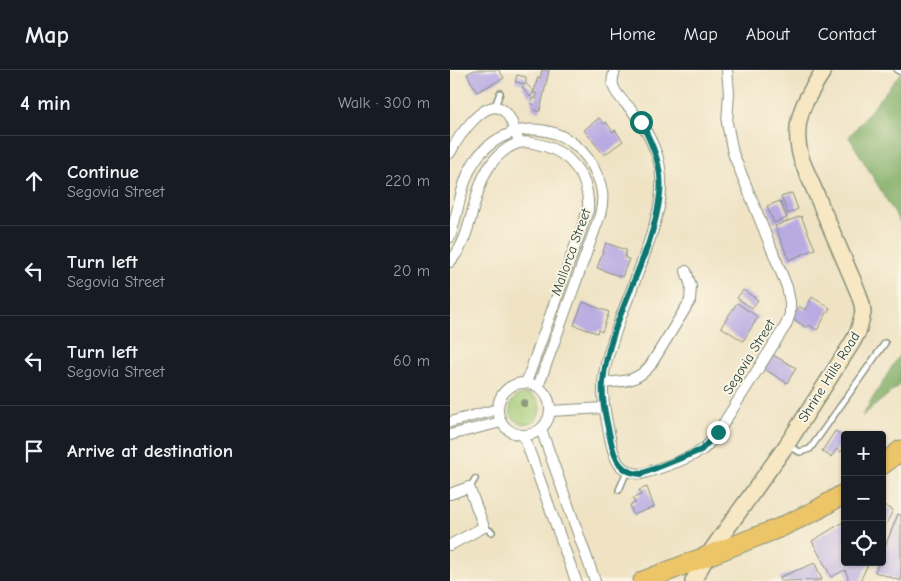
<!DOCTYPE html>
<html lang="en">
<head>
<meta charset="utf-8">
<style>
	:root { --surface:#171b24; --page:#242831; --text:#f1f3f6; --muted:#9ea1a6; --line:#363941 }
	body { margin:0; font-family:"Comic Neue",sans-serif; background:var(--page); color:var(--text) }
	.controls { position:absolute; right:15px; bottom:15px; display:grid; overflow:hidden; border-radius:5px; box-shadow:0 1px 4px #0004 }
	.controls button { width:45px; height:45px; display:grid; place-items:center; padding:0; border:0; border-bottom:1px solid var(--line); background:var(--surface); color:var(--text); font:25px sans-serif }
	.stop { position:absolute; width:15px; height:15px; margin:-11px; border:4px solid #0f766e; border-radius:50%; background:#fff }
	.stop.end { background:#0f766e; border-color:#fff; box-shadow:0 1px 5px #0008 }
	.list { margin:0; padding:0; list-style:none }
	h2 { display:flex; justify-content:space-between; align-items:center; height:65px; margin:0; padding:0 20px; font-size:21px }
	h2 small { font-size:16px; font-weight:400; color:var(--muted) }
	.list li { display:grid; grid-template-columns:32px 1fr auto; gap:15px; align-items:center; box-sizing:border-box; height:90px; padding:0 20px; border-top:1px solid var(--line) }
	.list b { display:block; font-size:19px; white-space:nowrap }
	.list p { margin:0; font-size:16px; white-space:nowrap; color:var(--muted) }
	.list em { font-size:16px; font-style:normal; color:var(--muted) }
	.icon { flex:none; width:28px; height:28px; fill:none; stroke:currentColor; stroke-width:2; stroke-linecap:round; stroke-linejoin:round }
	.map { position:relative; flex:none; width:451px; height:511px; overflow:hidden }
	header { display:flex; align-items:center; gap:30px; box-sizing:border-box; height:70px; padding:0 25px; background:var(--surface); border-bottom:1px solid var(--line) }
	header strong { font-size:24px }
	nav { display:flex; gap:28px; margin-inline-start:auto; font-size:18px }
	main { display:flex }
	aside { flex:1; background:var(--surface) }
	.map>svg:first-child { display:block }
	.green { fill:#a0c975; stroke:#608354 }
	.forest { fill:#80ad66; stroke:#50754d }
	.building { fill:#b9abe2 }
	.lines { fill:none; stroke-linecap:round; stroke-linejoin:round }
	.lane-casing { stroke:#87907c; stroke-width:8 }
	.street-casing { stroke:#87907c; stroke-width:12 }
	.secondary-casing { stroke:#87907c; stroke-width:18 }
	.highway-casing { stroke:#87907c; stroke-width:21 }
	.lane { stroke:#fff; stroke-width:5 }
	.street { stroke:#fff; stroke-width:10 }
	.secondary { stroke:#f7e8c3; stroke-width:15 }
	.highway { stroke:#ecc569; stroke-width:19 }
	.tree { fill:#8e9b7e }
	.route { stroke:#0f766e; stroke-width:6 }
	.labels { text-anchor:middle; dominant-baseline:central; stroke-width:4; stroke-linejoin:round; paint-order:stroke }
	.street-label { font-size:14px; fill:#1f3d34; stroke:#fcf5e5 }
</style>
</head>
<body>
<header>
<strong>Map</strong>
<nav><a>Home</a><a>Map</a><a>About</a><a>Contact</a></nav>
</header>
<main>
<aside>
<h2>4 min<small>Walk · 300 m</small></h2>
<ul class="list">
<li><svg class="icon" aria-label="ahead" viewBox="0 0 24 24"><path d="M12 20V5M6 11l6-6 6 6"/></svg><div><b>Continue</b><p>Segovia Street</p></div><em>220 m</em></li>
<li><svg class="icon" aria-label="left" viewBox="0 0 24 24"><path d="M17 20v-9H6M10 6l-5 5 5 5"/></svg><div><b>Turn left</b><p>Segovia Street</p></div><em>20 m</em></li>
<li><svg class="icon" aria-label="left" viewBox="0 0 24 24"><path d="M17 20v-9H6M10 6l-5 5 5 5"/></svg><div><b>Turn left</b><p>Segovia Street</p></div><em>60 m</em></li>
<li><svg class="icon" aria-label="arrive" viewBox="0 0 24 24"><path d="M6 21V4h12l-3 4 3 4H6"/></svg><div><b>Arrive at destination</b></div></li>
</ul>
</aside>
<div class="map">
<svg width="451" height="511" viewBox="0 0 451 511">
	<rect width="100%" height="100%" fill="#fcf5e5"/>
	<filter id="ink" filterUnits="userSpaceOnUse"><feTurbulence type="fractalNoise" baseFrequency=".02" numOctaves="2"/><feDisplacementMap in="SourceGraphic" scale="10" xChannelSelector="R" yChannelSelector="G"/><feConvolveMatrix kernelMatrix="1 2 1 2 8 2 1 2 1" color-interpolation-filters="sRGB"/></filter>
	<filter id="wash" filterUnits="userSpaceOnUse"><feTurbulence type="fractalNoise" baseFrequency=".0096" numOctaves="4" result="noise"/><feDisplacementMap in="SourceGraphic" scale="20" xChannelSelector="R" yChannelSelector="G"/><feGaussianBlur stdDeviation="1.12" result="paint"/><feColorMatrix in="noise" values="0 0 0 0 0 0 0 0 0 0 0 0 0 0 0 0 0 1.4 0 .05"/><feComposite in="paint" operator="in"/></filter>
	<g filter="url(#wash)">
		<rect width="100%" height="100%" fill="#efe3c4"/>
		<circle class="green" cx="75" cy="339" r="15"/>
		<g class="forest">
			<path d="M 451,3 L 451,154 L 399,67 Z"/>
			<path d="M 451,282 L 451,314 L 412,346 Z"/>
		</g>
		<g id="blocks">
			<g class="building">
				<path d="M 24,0 L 49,0 L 54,8 L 27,22 L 17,4 Z"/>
				<path d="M 92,0 L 99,0 L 90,41 L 87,41 L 82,39 L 83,34 L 81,34 L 82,28 L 86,29 L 87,24 L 84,23 L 86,14 L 88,7 L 90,8 Z"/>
				<path d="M 67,5 L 76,7 L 76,14 L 83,20 L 83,24 L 80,27 L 72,17 L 75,14 L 65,12 Z"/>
				<path d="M 149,48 L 154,54 L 156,52 L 163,62 L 165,60 L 173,71 L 154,85 L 134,60 Z"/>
				<path d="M 342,123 L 348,139 L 338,144 L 331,127 Z"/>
				<path d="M 330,131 L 337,148 L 324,153 L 317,136 Z"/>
				<path d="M 351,146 L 365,179 L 339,190 L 325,156 Z"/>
				<path d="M 156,173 L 176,180 L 175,188 L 179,189 L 172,207 L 147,198 Z"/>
				<path d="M 293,220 L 308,230 L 302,238 L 287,228 Z"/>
				<path d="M 362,227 L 380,238 L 367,260 L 359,255 L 357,258 L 342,248 L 349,236 L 355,240 Z"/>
				<path d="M 133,232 L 159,242 L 152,262 L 148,260 L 147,263 L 124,255 Z"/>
				<path d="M 287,233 L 308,247 L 293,271 L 271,257 Z"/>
				<path d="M 323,285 L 346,298 L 337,313 L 314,299 Z"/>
				<path d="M 385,361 L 395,367 L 395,376 L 391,382 L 387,379 L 381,387 L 372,381 Z"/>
				<path d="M 197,417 L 204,437 L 183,445 L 180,435 L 185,433 L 183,428 L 191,425 L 189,420 Z"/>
				<path d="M 432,434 L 443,440 L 432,463 Z"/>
				<path d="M 448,444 L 451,445 L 451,511 L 425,502 L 429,492 L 432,492 L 432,484 Z"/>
				<path d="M 395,451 L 395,492 L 419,492 L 410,511 L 397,511 L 398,507 L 395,500 L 381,507 L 362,471 Z"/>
				<path d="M 365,493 L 372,510 L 331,511 L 330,507 Z"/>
			</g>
		</g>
	</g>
	<g filter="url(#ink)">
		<use href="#blocks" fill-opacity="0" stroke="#87907c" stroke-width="1"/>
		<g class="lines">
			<defs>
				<g id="lane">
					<path d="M 447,0 L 451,2"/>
					<path d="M 45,36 L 50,23"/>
					<path d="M 337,376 L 350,382 L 360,379 L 435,273"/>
					<path d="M 20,417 L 25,409"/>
					<path d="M 169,420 L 177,401"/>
					<path d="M 34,457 L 42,462"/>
				</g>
				<g id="street">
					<path d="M 165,0 C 163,6 161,12 164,18 C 167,26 175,33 181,39 C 192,52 201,69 207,85 C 213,104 212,127 207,145 C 198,181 183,215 170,249 C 163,271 154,292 153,315 C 152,333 157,351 160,368 C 164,388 168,403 191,404 C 208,399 238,389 252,380 C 258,376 263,368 268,362 L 336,255 L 340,244 L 340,232 L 337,217 L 283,83 L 277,53 L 279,23 L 277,0"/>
					<path d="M 0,83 C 7,69 35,26 53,40 C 61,46 64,58 67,67"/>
					<path d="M 0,167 C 9,141 11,107 29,85 C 65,44 126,54 147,105 C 153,119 154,130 150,145 L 88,317"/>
					<path d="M 0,192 C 30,159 17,104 58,78 C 65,73 74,71 83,73 C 98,76 113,82 123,94 C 135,107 139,122 138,140 L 76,313"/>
					<circle cx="74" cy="339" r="26"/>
					<path d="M 153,313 C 174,311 186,312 200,296 L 240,231 L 241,216 L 236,201"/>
					<path d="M 100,341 L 154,338"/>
					<path d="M 0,352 L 48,339"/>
					<path d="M 91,359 L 145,511"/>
					<path d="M 0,365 L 51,352"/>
					<path d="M 74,366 L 126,511"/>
					<path d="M 0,424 L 19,417 L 34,457 L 0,475"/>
				</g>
				<path id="secondary" d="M 243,511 L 258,485 L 336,376 L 402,273 L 408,262 L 413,243 L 412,234 L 408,222 L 352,91 C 340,53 354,31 374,0"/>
				<g id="highway">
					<path d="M 432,395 L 451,380"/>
					<path d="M 193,511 L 329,458 L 367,440 L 395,423"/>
				</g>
			</defs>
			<use href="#lane" class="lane-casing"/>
			<use href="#street" class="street-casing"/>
			<use href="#secondary" class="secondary-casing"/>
			<use href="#highway" class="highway-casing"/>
			<use href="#lane" class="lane"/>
			<use href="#street" class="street"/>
			<use href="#secondary" class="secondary"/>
			<use href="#highway" class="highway"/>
		</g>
		<circle class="tree" cx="74" cy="333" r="4"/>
	</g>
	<g class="lines" filter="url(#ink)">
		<path class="route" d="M 191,52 C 203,75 213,98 210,124 C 203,189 159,247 153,312 C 151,332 157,352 161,372 C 165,390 171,403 191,404 L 251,380 L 268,362"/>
	</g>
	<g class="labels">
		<g class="street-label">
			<text transform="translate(121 182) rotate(-70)">Mallorca Street</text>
			<text transform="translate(299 287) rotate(-58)">Segovia Street</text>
			<text transform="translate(379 307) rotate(-58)">Shrine Hills Road</text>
		</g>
	</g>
</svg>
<div class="controls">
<button>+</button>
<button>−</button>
<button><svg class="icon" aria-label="locate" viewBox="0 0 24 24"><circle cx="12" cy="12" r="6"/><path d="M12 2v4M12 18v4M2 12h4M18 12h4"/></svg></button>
</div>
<div class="stop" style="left:191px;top:52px"></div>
<div class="stop end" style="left:268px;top:362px"></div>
</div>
</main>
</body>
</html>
